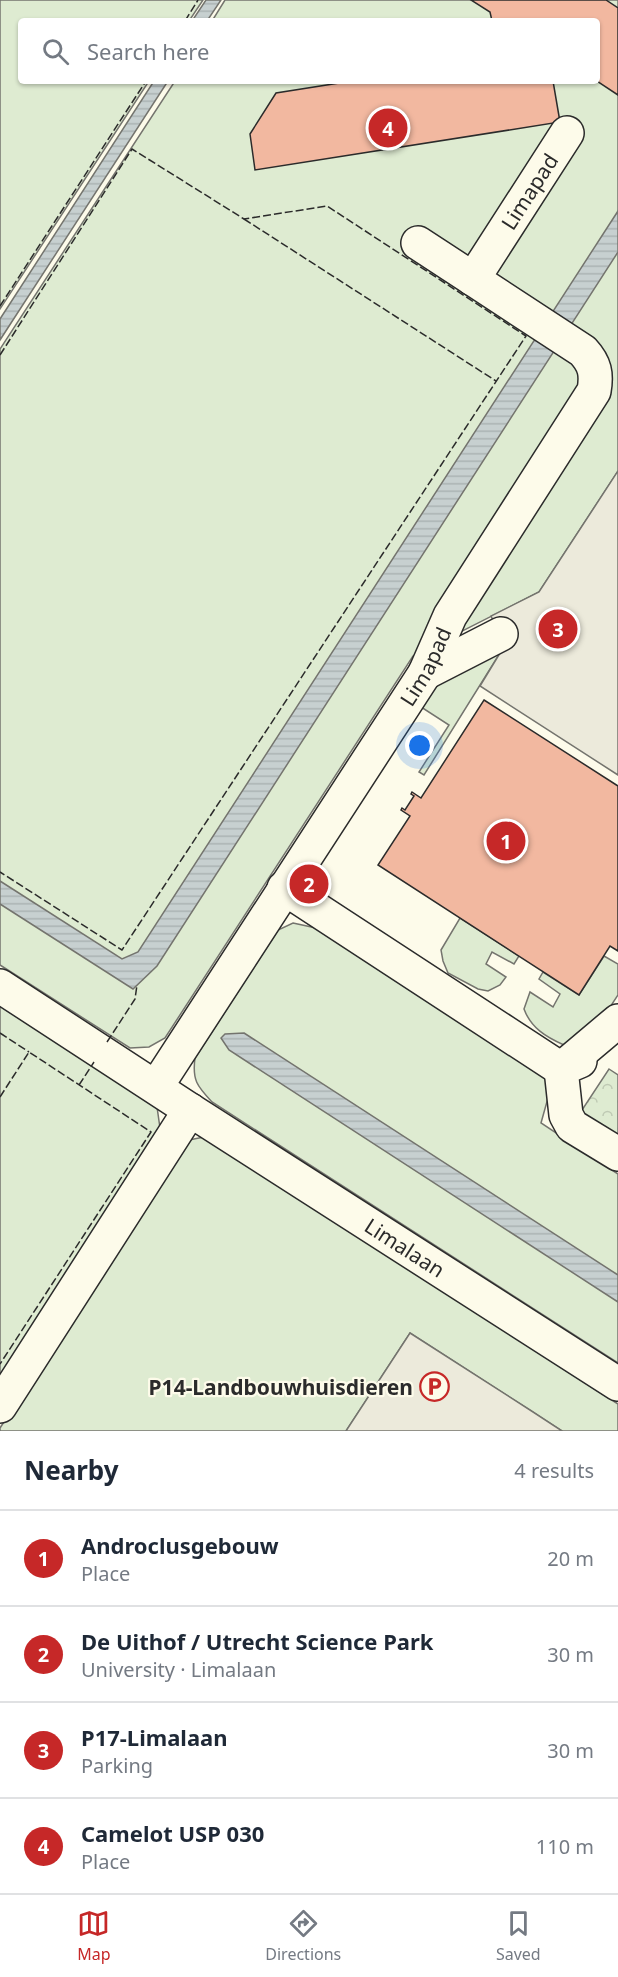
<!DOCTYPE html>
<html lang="en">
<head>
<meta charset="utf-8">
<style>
	:root { --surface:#fff; --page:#f2f2f3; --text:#1f2937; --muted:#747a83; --line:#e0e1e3; --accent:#c62828 }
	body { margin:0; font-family:"Noto Sans",sans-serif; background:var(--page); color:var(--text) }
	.you { position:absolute; left:420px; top:746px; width:21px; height:21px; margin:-15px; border:4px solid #fff; border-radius:50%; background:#1a73e8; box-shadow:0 0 0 9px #1a73e833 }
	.badge { display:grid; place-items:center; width:39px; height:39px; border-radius:50%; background:var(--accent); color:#fff; font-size:20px; font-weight:700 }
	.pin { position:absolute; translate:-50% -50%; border:3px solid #fff; box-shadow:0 2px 6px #0006 }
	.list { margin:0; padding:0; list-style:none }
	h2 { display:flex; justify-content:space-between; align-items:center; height:78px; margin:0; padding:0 24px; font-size:26px }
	h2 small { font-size:20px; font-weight:400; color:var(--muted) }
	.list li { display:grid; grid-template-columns:39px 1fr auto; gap:18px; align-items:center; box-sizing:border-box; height:96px; padding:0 24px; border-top:2px solid var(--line) }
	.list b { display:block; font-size:22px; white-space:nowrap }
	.list p { margin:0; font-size:20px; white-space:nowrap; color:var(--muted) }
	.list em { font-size:20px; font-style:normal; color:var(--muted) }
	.icon { flex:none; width:33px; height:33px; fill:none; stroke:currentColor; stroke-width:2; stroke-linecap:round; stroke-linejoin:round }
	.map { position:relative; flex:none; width:618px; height:1431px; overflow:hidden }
	.search { position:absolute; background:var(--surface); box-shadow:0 2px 4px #0004; left:18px; right:18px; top:18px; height:66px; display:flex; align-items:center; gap:15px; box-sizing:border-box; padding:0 21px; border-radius:6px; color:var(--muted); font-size:22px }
	.sheet { height:462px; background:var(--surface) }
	nav { display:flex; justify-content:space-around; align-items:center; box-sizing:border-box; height:84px; border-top:2px solid var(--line); background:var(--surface); font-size:16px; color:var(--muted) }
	nav a { display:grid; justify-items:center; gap:3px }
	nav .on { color:var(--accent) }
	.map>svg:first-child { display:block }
	.grass { fill:#deebd1; stroke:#74746e; stroke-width:1.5 }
	.forest { fill:url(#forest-crowns); stroke:#74746e; stroke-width:1.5 }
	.parking { fill:#eceadb; stroke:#74746e; stroke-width:1.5 }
	.water { fill:url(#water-rules); stroke:#74746e; stroke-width:1.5 }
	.building { fill:#f2b8a0; stroke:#2b2b2b; stroke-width:1.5 }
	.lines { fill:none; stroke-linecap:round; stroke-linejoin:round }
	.minor-casing { stroke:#2b2b2b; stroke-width:36 }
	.minor { stroke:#fdfbea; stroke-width:33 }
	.fence { stroke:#2b2b2b; stroke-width:1.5; stroke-dasharray:8 3; stroke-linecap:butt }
	.labels { text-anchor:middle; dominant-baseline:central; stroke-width:4.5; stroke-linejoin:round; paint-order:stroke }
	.street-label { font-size:21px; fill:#2b2b2b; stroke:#fdfbea }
	.poi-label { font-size:21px; font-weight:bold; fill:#2b2b2b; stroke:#fdfbea; text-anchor:end }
</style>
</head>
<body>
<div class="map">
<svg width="618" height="1431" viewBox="0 0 618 1431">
	<defs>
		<pattern id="forest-crowns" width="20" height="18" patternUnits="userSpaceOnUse" patternTransform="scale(1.5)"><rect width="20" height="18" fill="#deebd1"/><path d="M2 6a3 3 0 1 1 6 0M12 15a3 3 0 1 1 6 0" fill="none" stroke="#bfcab4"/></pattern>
		<pattern id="water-rules" width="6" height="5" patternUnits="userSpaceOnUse" patternTransform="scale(1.5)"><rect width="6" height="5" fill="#c7d0d0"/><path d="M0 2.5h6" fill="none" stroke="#abb3b3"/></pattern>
	</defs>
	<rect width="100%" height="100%" fill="#fdfbea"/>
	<g class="grass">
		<path d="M 0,0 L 203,0 L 189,21 L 21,21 L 21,81 L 149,81 L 0,309 Z"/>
		<path d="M 225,0 L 618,0 L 618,471 L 539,592 L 413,656 L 165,1038 L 149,1047 L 130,1048 L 0,965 L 0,349 L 175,81 L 597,81 L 597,21 L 212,21 Z"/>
		<path d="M 505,645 L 424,775 L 419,772 L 449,725 L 421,707 L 441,676 Z"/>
		<path d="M 460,918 L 519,956 L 514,964 L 492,952 L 486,964 L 506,977 L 500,985 L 488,991 L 478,989 L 448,973 L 443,961 L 441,950 Z"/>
		<path d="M 293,923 L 316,928 L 546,1077 L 548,1098 L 541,1123 L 618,1174 L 618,1363 L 212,1102 C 197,1086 192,1080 195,1058 L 278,930 Z"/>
		<path d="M 604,956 L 618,964 L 618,995 L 593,1033 L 564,1045 C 546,1037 531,1028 524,1009 L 530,992 L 553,1007 L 560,994 L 539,979 L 543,972 L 579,995 Z"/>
		<path d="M 0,1006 L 157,1107 L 160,1128 L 0,1379 Z"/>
		<path d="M 204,1137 L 618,1404 L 618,1431 L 562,1431 L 410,1333 L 346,1431 L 0,1431 L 0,1428 L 179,1152 L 189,1140 Z"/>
	</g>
	<path class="forest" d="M 609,1069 L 618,1075 L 618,1137 L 580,1113 Z"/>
	<g class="parking">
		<path d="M 618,471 L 618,775 L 480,686 L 505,645 L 491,616 L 539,592 Z"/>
		<path d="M 410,1333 L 530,1410 L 562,1431 L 346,1431 Z"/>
	</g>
	<g class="water">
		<path d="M 206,0 L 221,0 L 207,21 L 192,21 Z"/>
		<path d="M 154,81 L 168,81 L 0,340 L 0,319 Z"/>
		<path d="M 618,211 L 618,252 L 157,966 L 133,989 L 0,904 L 0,881 L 122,959 L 138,952 Z"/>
		<path d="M 244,1033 L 618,1275 L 618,1302 L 229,1050 L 221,1038 L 225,1034 Z"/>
	</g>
	<g class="building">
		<path d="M 471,0 L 606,0 L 618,8 L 618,95 L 597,81 L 597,21 L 492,21 L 490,12 Z"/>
		<path d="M 352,81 L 553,81 L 560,122 L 255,170 L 250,134 L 276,93 Z"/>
		<path d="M 484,700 L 618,786 L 618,951 L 610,946 L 579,995 L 378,865 L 410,816 L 401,810 L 402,808 L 405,810 L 414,796 L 411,794 L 412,792 L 421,798 Z"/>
	</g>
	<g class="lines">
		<defs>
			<g id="minor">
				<path d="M 418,243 L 473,279"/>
				<path d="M 425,673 L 501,634"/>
				<path d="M 284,888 L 561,1069 L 618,1021"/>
				<path id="s1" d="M 0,986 L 190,1110 L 618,1384"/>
				<path d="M 580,1061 L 561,1069 L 566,1115 L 572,1126 L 618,1154"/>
				<path id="s2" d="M 156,1087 L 425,673 L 450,616 L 594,391 C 597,374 595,364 583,351 L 473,279 L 567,133"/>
				<path d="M 0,1406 L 190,1110"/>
			</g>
		</defs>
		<use href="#minor" class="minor-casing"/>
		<use href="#minor" class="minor"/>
		<g class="fence">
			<path d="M 185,21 L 198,0"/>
			<path d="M 244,219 L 496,381"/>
			<path d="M 0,306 L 146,81"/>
			<path d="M 0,355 L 132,149 L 244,219 L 327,206 L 526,336 L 122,950 L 0,872"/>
			<path d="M 0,1033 L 29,1052"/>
			<path d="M 107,1042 L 135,999 L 137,985"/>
			<path d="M 79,1085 L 94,1062"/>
			<path d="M 0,1097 L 29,1052 L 151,1132 L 0,1364"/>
		</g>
	</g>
	<defs>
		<symbol id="parking-ring" viewBox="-11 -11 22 22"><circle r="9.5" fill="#fdfbea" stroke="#c62828" stroke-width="1.5"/><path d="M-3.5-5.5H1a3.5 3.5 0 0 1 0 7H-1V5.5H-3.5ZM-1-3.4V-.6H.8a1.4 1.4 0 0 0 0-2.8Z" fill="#c62828"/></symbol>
	</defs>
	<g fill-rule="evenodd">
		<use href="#parking-ring" x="418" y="1370" width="33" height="33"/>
	</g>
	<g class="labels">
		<g class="street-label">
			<text stroke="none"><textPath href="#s2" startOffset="1102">Limapad</textPath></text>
			<text stroke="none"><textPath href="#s2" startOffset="500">Limapad</textPath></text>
			<text stroke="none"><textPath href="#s1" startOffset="482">Limalaan</textPath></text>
		</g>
		<g class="poi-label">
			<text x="413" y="1387">P14-Landbouwhuisdieren</text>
		</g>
	</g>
</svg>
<div class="you"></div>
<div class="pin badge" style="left:506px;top:841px">1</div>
<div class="pin badge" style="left:309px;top:884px">2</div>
<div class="pin badge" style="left:558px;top:629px">3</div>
<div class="pin badge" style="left:388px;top:128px">4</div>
<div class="search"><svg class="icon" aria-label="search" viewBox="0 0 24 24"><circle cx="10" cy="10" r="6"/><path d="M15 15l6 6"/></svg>Search here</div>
</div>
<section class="sheet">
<h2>Nearby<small>4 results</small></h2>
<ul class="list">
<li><span class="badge">1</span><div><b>Androclusgebouw</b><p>Place</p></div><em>20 m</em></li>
<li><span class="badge">2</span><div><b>De Uithof / Utrecht Science Park</b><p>University · Limalaan</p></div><em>30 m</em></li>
<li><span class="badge">3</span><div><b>P17-Limalaan</b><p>Parking</p></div><em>30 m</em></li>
<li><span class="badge">4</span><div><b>Camelot USP 030</b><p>Place</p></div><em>110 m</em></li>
</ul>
</section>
<nav>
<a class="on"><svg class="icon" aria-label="map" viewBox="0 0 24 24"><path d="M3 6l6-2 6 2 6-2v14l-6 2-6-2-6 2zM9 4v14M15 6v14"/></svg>Map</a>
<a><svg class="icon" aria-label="directions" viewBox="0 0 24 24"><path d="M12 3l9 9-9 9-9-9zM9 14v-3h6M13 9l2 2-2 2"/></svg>Directions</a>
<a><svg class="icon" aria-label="saved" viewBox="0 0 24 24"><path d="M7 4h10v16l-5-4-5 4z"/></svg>Saved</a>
</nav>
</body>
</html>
